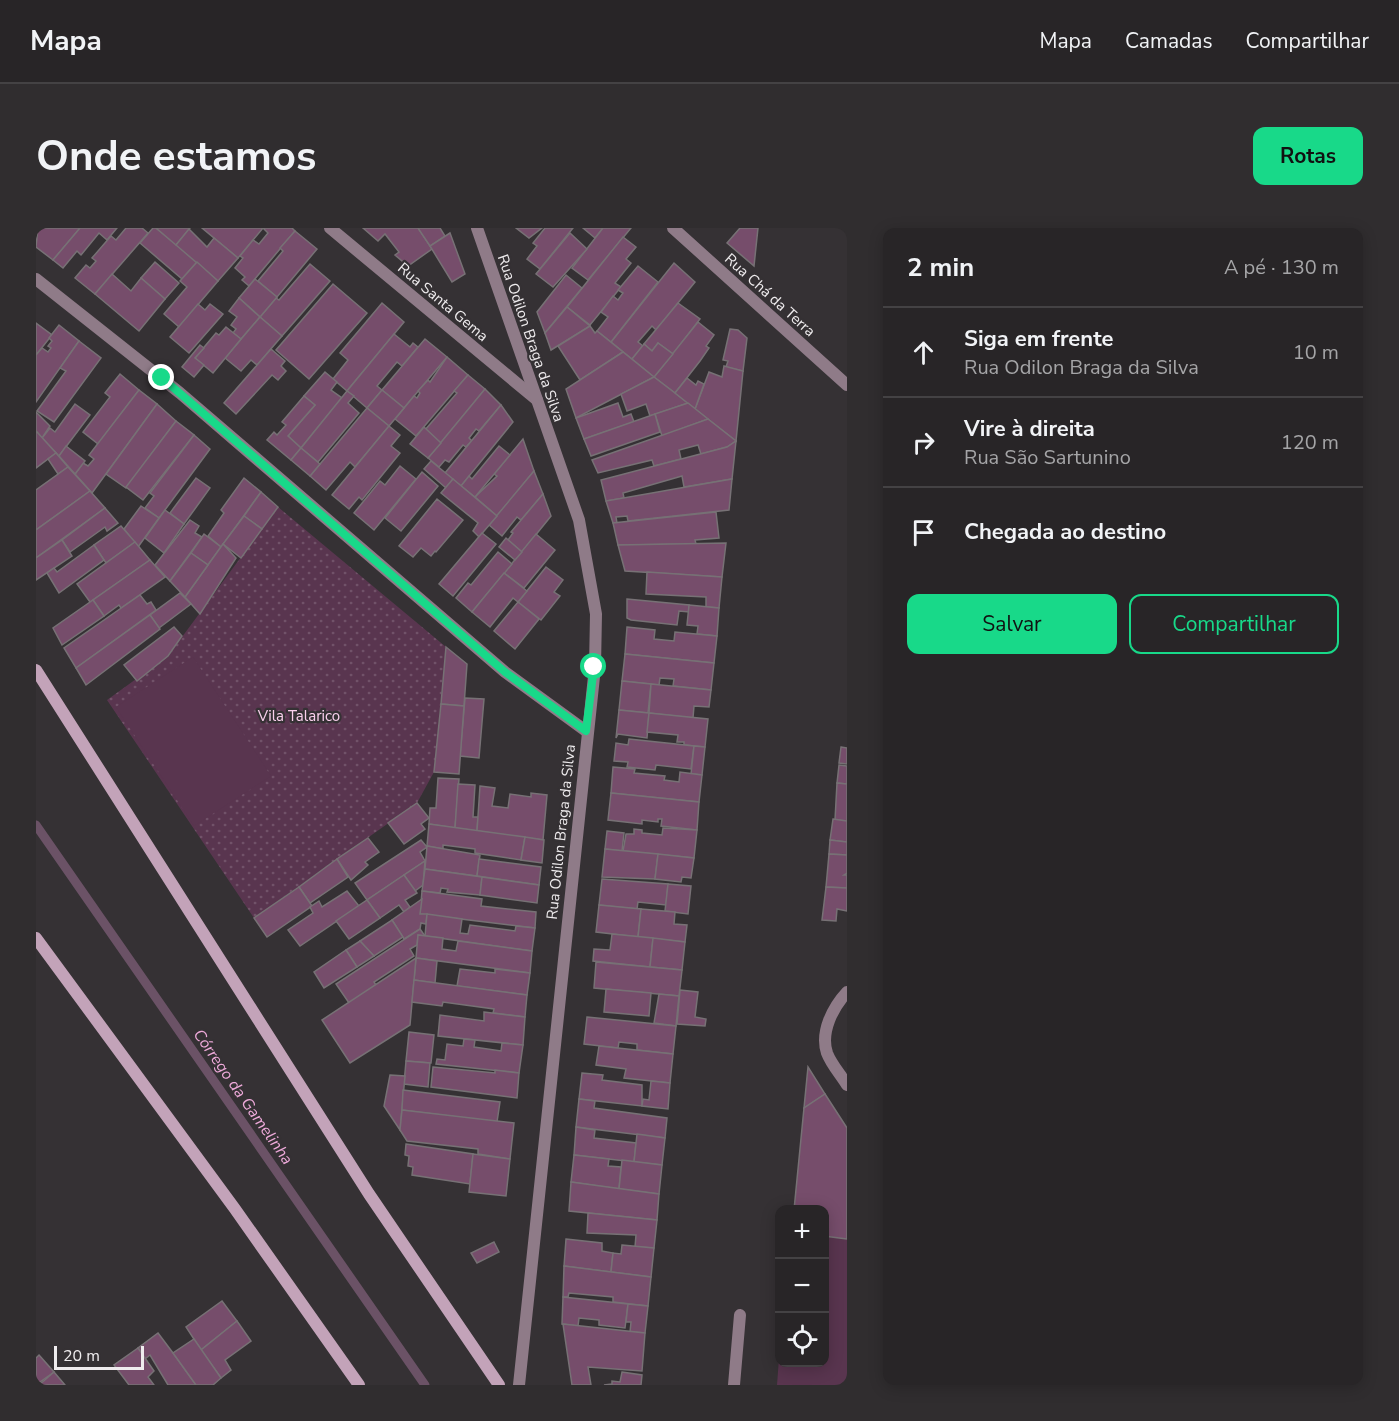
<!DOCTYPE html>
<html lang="pt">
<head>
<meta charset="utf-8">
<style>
	:root { --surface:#282527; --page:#302d2f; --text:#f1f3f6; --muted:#a5a5a7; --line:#444244; --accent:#18d989 }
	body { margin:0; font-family:"Nunito Sans",sans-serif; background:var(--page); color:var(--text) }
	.controls { position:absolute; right:18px; bottom:18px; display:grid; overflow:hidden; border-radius:12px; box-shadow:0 3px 15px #0003 }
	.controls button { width:54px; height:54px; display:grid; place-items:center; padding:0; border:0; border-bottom:2px solid var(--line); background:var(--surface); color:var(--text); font:30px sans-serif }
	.scale { position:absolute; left:18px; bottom:15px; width:90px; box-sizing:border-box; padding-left:6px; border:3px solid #efecee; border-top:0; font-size:16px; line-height:21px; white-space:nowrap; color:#efecee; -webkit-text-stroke:4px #353134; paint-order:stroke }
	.stop { position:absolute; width:18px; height:18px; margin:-14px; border:4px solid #18d989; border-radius:50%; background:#fff }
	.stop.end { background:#18d989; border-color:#fff; box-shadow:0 2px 6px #0008 }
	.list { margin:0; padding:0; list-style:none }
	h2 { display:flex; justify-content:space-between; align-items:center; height:78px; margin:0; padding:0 24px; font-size:26px }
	h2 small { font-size:20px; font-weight:400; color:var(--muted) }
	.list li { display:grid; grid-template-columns:39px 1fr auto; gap:18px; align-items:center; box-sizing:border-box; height:90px; padding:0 24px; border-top:2px solid var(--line) }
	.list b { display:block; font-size:22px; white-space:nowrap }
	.list p { margin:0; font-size:20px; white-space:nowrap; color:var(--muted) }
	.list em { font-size:20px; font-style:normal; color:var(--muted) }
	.actions { display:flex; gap:12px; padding:18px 24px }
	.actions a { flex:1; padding:14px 0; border:2px solid var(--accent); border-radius:12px; text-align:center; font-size:21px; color:var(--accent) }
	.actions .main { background:var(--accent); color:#111 }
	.icon { flex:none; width:33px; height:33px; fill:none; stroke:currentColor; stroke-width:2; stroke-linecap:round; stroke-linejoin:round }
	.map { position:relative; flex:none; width:811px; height:1157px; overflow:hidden; border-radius:12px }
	header { display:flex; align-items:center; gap:36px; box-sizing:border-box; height:84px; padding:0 30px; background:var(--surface); border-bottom:2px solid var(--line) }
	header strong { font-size:28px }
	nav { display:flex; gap:33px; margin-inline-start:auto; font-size:21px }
	.intro { display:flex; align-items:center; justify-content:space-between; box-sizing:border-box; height:144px; padding:0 36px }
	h1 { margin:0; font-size:42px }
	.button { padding:15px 27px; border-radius:12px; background:var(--accent); color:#111; font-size:21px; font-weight:700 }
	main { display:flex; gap:36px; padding:0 36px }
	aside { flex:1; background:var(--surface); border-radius:12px; box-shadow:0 3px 15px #0003 }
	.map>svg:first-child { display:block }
	.park { fill:url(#park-dots) }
	.pitch { fill:#59354f }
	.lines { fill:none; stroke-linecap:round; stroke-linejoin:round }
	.stream { stroke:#6b5266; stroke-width:9 }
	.building { fill:#764d6b; stroke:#777175; stroke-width:1.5 }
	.service { stroke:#8f7b88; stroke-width:12 }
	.minor { stroke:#8f7b88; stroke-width:12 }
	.secondary { stroke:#c3a3b9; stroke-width:12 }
	.route { stroke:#18d989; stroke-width:8 }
	.labels { text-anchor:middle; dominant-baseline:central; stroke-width:4.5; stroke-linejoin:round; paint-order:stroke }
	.street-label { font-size:15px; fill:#efecee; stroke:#353134 }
	.park-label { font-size:15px; fill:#fad0ed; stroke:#353134 }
	.water-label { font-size:16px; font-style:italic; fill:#eda9d9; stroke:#353134 }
</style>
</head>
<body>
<header>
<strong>Mapa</strong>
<nav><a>Mapa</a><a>Camadas</a><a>Compartilhar</a></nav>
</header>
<div class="intro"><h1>Onde estamos</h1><a class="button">Rotas</a></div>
<main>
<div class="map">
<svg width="811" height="1157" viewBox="0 0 811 1157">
	<defs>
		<pattern id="park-dots" width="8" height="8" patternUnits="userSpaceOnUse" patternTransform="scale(1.5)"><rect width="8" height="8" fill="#59354f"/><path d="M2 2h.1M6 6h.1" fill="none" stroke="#715269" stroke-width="1.8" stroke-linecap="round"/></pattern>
	</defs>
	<rect width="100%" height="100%" fill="#353134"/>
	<path class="park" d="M 242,279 L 410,419 L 398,544 L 381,575 L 218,690 L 71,472 L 132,428 Z"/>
	<g class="pitch">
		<path d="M 157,429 L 235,548 L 158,598 L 80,479 Z"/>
		<path d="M 789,1008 L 811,1011 L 811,1157 L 741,1157 L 743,1130 L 744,1134 L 788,1134 Z"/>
	</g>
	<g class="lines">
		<path class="stream" d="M 0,597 L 389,1157"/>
	</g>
	<g class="building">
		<path d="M 2,0 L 44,0 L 17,32 L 0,19 Z"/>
		<path d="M 44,0 L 81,0 L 71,12 L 63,5 L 45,27 L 41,23 L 27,40 L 17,32 Z"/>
		<path d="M 90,0 L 106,0 L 112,5 L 59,66 L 39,50 L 50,37 L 54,40 L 60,33 L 56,30 L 75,8 L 80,12 Z"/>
		<path d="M 117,0 L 120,0 L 161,34 L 146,51 L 104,15 Z"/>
		<path d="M 120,0 L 154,0 L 140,17 Z"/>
		<path d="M 166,0 L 227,0 L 202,30 Z"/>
		<path d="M 256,0 L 259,3 L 213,58 L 206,52 L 209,49 L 199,40 L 207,30 L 204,28 L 217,12 L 223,16 L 232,5 L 227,0 Z"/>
		<path d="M 327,0 L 382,0 L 396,21 L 372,38 L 359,27 L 363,24 L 349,6 L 342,13 Z"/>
		<path d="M 382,0 L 404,0 L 409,8 L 394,18 Z"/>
		<path d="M 480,0 L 506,0 L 493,10 Z"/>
		<path d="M 509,0 L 537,0 L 504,41 L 491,31 L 501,18 L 497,15 Z"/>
		<path d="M 547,0 L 567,0 L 559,10 Z"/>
		<path d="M 567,0 L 595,0 L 552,52 L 536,40 Z"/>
		<path d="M 704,0 L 722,0 L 718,38 L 691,15 Z"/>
		<path d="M 153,1 L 171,19 L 178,10 L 202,30 L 182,53 L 140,17 Z"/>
		<path d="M 259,3 L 281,21 L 241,69 L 222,53 L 247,23 L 244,20 Z"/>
		<path d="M 414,5 L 429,46 L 416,54 L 394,18 Z"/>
		<path d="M 534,5 L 551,21 L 517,59 L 500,46 Z"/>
		<path d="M 587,9 L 600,19 L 590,31 L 595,35 L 579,55 L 585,59 L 554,97 L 531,79 Z"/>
		<path d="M 119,34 L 143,55 L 129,71 L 105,50 Z"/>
		<path d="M 161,34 L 182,53 L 143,99 L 128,86 L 151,59 L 144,53 Z"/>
		<path d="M 638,35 L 659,54 L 620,102 L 616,98 L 602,114 L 607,118 L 596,131 L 575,114 Z"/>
		<path d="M 274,36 L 294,53 L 246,108 L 224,89 L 240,70 L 243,72 Z"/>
		<path d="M 602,38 L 622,54 L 575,114 L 561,103 L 572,89 L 565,84 L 577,68 L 582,72 L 587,65 L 582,62 Z"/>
		<path d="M 76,46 L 95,63 L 105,50 L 129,71 L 103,103 L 59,66 Z"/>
		<path d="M 530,47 L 546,60 L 509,105 L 501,84 Z"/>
		<path d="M 219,51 L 241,69 L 224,89 L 203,70 Z"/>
		<path d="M 297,56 L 331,85 L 273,151 L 240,122 Z"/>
		<path d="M 203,70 L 224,89 L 205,111 L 197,105 L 200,101 L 195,97 L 201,89 L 193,83 Z"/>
		<path d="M 346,75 L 368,94 L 311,163 L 297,151 L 312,132 L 304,125 Z"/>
		<path d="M 642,75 L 664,91 L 637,126 L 622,115 L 616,123 L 608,116 Z"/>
		<path d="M 162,76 L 169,82 L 174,76 L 187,86 L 153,125 L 134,109 Z"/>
		<path d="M 531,79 L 554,98 L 515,122 L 509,105 Z"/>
		<path d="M 224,89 L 246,108 L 221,137 L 215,132 L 205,143 L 189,130 Z"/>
		<path d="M 662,94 L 678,107 L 670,118 L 673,120 L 664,133 L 639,165 L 618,149 Z"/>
		<path d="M 0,95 L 16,107 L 0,127 Z"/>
		<path d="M 23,97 L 43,113 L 0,174 L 0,127 L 6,120 L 12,124 L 15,120 L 12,118 L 16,113 L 13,110 Z"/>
		<path d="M 554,98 L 559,105 L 561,103 L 587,124 L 544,152 L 522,118 Z"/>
		<path d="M 190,99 L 205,111 L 177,145 L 159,130 L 180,105 L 183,107 Z"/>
		<path d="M 694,101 L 702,102 L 711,110 L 707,143 L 690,139 L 692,133 L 687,132 Z"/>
		<path d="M 358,106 L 374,119 L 377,115 L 382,119 L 366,138 L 361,134 L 341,158 L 346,162 L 331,180 L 311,163 Z"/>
		<path d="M 389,111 L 411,129 L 368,180 L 346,162 Z"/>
		<path d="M 43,113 L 65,130 L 18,194 L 1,183 L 30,143 L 24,140 Z"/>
		<path d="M 622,115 L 637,126 L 618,149 L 596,131 L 608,116 L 616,123 Z"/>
		<path d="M 164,117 L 168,120 L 159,130 L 168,137 L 158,149 L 146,139 Z"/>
		<path d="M 235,121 L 249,133 L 245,138 L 250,143 L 242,152 L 236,147 L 200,186 L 188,175 Z"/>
		<path d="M 587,124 L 618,149 L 540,190 L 530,161 Z"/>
		<path d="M 411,129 L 432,147 L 380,208 L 359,191 L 378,168 L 381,170 L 384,165 L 382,163 L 392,152 L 394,154 Z"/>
		<path d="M 688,138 L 707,143 L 700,213 L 659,181 L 673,144 L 686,149 Z"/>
		<path d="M 289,144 L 301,154 L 295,162 L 306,170 L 265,220 L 252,208 L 279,177 L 268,168 Z"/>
		<path d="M 84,146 L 103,162 L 62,216 L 47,204 L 74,169 L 69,165 Z"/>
		<path d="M 432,147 L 449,161 L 405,215 L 389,202 L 421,165 L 418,163 Z"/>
		<path d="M 618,149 L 652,175 L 614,188 L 610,176 L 591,183 L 585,166 Z"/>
		<path d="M 651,150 L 660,157 L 662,153 L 668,156 L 659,181 L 639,165 Z"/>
		<path d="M 449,161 L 465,177 L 443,203 L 440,201 L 433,210 L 436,213 L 430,219 L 427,217 L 413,234 L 409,232 L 403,239 L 392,230 Z"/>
		<path d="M 103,162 L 121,176 L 56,265 L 39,246 L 47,235 L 52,238 L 58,231 L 53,227 Z"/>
		<path d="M 346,162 L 368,180 L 353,198 L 331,180 Z"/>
		<path d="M 311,163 L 318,168 L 312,175 L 323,185 L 282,234 L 265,220 Z"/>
		<path d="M 268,168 L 279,177 L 252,208 L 265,220 L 255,232 L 231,212 L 238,204 L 241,207 L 250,197 L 246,194 Z"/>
		<path d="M 582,175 L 587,189 L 595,186 L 598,194 L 548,211 L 540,190 Z"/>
		<path d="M 652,175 L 672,191 L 626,208 L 619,186 Z"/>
		<path d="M 39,176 L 54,187 L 23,228 L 6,210 L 14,200 L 19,204 Z"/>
		<path d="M 121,176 L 140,193 L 90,260 L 70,246 Z"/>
		<path d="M 465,177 L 477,194 L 425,258 L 409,245 Z"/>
		<path d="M 331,180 L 353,198 L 319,239 L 314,234 L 290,262 L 274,248 Z"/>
		<path d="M 0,184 L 14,198 L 6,210 L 0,203 Z"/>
		<path d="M 619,186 L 624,204 L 555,228 L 548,211 Z"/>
		<path d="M 672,191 L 700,213 L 691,219 L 665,226 L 662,217 L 643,222 L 645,231 L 618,238 L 616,232 L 562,245 L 556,232 Z"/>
		<path d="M 140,193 L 158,207 L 107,272 L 90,259 Z"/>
		<path d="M 353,198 L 364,207 L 355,218 L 364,225 L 326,272 L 323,269 L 313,281 L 296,267 Z"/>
		<path d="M 388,199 L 405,215 L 392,230 L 374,216 Z"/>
		<path d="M 0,203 L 20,225 L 0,240 Z"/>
		<path d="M 158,207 L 174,221 L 123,290 L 109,280 L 118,268 L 114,265 Z"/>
		<path d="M 487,211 L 498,243 L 461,288 L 439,269 L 461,248 L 458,246 Z"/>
		<path d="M 700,213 L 696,251 L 648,259 L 646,248 L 587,265 L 588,270 L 570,273 L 565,252 L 691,219 Z"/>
		<path d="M 30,218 L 49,233 L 39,246 L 23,228 Z"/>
		<path d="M 463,218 L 474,227 L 439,269 L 425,258 L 433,248 L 436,251 Z"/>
		<path d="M 265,220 L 284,236 L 274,248 L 255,232 Z"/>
		<path d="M 20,225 L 32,239 L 22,246 L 12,231 Z"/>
		<path d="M 395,233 L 417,251 L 410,260 L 388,241 Z"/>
		<path d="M 364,238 L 380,251 L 338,302 L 318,285 L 344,253 L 349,257 Z"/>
		<path d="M 32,239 L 54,263 L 0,302 L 0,262 Z"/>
		<path d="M 498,243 L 507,266 L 485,292 L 481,289 L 466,308 L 453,297 Z"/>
		<path d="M 386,244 L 402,258 L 365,303 L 349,290 Z"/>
		<path d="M 160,250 L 174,260 L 148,296 L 134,285 Z"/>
		<path d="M 208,250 L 225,264 L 185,319 L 172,308 L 188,285 L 185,282 Z"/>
		<path d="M 417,251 L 461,288 L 443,309 L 437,303 L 442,295 L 405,265 Z"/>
		<path d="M 696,251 L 693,282 L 592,293 L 591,288 L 580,289 L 581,295 L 577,295 L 570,273 Z"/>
		<path d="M 54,263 L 69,280 L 0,330 L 0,302 Z"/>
		<path d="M 225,264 L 242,279 L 226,301 L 208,288 Z"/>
		<path d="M 507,266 L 515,288 L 486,324 L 472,312 L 477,305 L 475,304 Z"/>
		<path d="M 401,271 L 427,292 L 400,324 L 399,323 L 395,328 L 385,320 L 377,329 L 363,318 Z"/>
		<path d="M 105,278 L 123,290 L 102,319 L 88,301 Z"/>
		<path d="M 69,280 L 82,295 L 71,303 L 69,299 L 34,324 L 26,312 Z"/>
		<path d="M 129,282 L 148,296 L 128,325 L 109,310 Z"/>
		<path d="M 680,284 L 683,310 L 659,312 L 660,316 L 582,317 L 577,295 Z"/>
		<path d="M 208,288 L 226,301 L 205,330 L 187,316 Z"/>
		<path d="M 154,292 L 163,298 L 159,305 L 166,309 L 134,353 L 119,337 Z"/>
		<path d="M 85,298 L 99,314 L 70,335 L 58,317 Z"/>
		<path d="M 446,305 L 460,316 L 417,368 L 403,356 Z"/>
		<path d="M 168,306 L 185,319 L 172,337 L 155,325 Z"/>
		<path d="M 500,306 L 519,322 L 488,360 L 468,345 Z"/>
		<path d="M 470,310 L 486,324 L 479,332 L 463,319 Z"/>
		<path d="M 26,312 L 36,328 L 0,352 L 0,330 Z"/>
		<path d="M 99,314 L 114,332 L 54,374 L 41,356 Z"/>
		<path d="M 690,315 L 686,349 L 589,343 L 582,317 Z"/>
		<path d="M 187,316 L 200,330 L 164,386 L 149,369 Z"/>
		<path d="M 58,317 L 68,332 L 23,365 L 11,345 L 18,340 L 21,344 Z"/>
		<path d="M 462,324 L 476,336 L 436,384 L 420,370 L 432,355 L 435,357 Z"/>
		<path d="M 155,325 L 172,337 L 149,369 L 134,353 Z"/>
		<path d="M 114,332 L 129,349 L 85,380 L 83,377 L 68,388 L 57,372 Z"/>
		<path d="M 510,339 L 527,352 L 518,364 L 524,368 L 505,392 L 482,374 Z"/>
		<path d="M 611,344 L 686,349 L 683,380 L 670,379 L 670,369 L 610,366 Z"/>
		<path d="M 468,345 L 491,363 L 482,374 L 477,370 L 454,399 L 436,384 Z"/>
		<path d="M 144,365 L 155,376 L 123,400 L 114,387 Z"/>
		<path d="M 104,367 L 111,376 L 115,374 L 120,382 L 40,440 L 28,420 Z"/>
		<path d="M 591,371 L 653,377 L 653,384 L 643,383 L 641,397 L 595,392 L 591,390 Z"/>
		<path d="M 57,372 L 68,388 L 26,417 L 17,400 Z"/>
		<path d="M 482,374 L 503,391 L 479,421 L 458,403 Z"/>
		<path d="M 653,377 L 683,380 L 681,408 L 661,406 L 662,398 L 651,397 Z"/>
		<path d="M 114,387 L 124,401 L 50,457 L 40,440 Z"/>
		<path d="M 138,399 L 146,408 L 132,428 L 101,453 L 88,437 Z"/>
		<path d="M 591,399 L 619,402 L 618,411 L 638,413 L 639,404 L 681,408 L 678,435 L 589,426 Z"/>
		<path d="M 410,419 L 431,436 L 428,478 L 405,476 Z"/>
		<path d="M 589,426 L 678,435 L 675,462 L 637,458 L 638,451 L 624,450 L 623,457 L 586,453 Z"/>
		<path d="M 586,453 L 615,456 L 612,485 L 583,482 Z"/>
		<path d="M 615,456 L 675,462 L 673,479 L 658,478 L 657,490 L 613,485 Z"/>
		<path d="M 429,470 L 448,471 L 443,530 L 424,528 Z"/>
		<path d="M 405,476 L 428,478 L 423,546 L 398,544 Z"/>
		<path d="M 583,482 L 613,485 L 611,510 L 582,506 L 580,510 Z"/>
		<path d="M 613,485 L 672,491 L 669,519 L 648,517 L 648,514 L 641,514 L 642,507 L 611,504 Z"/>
		<path d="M 593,511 L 658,518 L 655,541 L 620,537 L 619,542 L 591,539 L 592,534 L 578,533 L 580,515 L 592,517 Z"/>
		<path d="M 658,518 L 669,519 L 666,547 L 655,546 Z"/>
		<path d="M 805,519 L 811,520 L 811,536 L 803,535 Z"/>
		<path d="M 803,537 L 811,538 L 811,556 L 801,555 Z"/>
		<path d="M 577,539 L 599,541 L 598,545 L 629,548 L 628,552 L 643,554 L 644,544 L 666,547 L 663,574 L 575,565 Z"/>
		<path d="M 402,550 L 423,551 L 419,600 L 393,596 L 394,580 L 400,580 Z"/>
		<path d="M 801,555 L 811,556 L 811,593 L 799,592 Z"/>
		<path d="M 422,556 L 439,557 L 437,589 L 442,589 L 441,603 L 419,600 Z"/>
		<path d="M 444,558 L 459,560 L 456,578 L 472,580 L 474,566 L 495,569 L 495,565 L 511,567 L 507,612 L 441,603 Z"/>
		<path d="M 575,565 L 663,574 L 661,602 L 625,598 L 626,591 L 622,591 L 622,594 L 606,592 L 606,596 L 572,592 Z"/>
		<path d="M 381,575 L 393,590 L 385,596 L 389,601 L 368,616 L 352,595 Z"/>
		<path d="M 797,591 L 811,593 L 811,614 L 794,612 Z"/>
		<path d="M 393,596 L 489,609 L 485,632 L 439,625 L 439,621 L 407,617 L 407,621 L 391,618 Z"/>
		<path d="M 627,600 L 661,602 L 658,630 L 587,623 L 590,606 L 598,606 L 598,601 L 606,602 L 606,605 L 626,607 Z"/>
		<path d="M 571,603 L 588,605 L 586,623 L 569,621 Z"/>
		<path d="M 489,609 L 508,612 L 506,635 L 485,632 Z"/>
		<path d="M 332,610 L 343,624 L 329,634 L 332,637 L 315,652 L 301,631 Z"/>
		<path d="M 385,612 L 391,619 L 384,624 L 389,633 L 331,672 L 319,655 Z"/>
		<path d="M 794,612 L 811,614 L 811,627 L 793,626 Z"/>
		<path d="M 391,618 L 444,627 L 441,648 L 389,641 Z"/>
		<path d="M 569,621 L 622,626 L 619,651 L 566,649 Z"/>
		<path d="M 622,626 L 658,630 L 655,650 L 646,649 L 645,654 L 619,651 Z"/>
		<path d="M 793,626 L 811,627 L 811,645 L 808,647 L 811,647 L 811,660 L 790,659 Z"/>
		<path d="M 301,631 L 312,649 L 274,675 L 263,659 Z"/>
		<path d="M 443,631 L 505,639 L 503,657 L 441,648 Z"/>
		<path d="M 389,633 L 387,657 L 379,663 L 368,647 Z"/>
		<path d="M 389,641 L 446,649 L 444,667 L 411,664 L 412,661 L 405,660 L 404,665 L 386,663 Z"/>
		<path d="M 368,647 L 381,665 L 369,672 L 374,679 L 368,684 L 363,677 L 344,690 L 331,672 Z"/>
		<path d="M 446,649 L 503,657 L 501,675 L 444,667 Z"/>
		<path d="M 566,651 L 632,656 L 630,677 L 602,674 L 601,681 L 563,677 Z"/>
		<path d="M 632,656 L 655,658 L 652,686 L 629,683 Z"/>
		<path d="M 263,659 L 276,678 L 231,709 L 218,690 Z"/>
		<path d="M 790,659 L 811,660 L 811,683 L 801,681 L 800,693 L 786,692 Z"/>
		<path d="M 311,663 L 323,678 L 264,718 L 252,702 L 277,685 L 274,679 L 283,673 L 286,679 Z"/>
		<path d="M 386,663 L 446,671 L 445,678 L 500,684 L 499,700 L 384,686 Z"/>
		<path d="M 386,671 L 384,686 L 391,686 L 390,696 L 385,695 L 384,701 L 368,711 L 356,692 Z"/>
		<path d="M 331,672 L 344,690 L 313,711 L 300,693 Z"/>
		<path d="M 563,677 L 605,681 L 602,709 L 560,704 Z"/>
		<path d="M 605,681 L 639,684 L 638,696 L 651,697 L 649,714 L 602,709 Z"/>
		<path d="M 391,686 L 426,691 L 424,705 L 432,706 L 434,697 L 479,703 L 480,698 L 499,700 L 496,723 L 389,708 Z"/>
		<path d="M 356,692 L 367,709 L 338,728 L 324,713 Z"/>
		<path d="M 384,701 L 389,708 L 382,707 L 381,717 L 374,721 L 378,728 L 338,754 L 340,757 L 313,775 L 300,756 Z"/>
		<path d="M 576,706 L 617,710 L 614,739 L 557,733 L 558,721 L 574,722 Z"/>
		<path d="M 382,707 L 407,710 L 406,721 L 420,723 L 422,713 L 496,723 L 494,745 L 380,730 Z"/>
		<path d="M 617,710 L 649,714 L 646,742 L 614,739 Z"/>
		<path d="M 324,713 L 338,728 L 321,739 L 310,722 Z"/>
		<path d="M 310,722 L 321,739 L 288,760 L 278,744 Z"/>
		<path d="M 380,730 L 401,733 L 399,755 L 378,752 Z"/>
		<path d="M 380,730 L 374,797 L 314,835 L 286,792 Z"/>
		<path d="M 560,734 L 646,742 L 643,768 L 558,760 Z"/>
		<path d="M 424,741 L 459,745 L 459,741 L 494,745 L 491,767 L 421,758 Z"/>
		<path d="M 378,752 L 491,767 L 489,789 L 457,785 L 458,781 L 407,774 L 406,778 L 376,774 Z"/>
		<path d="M 570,761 L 615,765 L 613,788 L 568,784 Z"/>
		<path d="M 644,762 L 662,764 L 659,789 L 670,791 L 669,798 L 641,796 Z"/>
		<path d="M 623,766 L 643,768 L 640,798 L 618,795 Z"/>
		<path d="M 448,784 L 489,789 L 487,817 L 402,808 L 404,787 L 448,793 Z"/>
		<path d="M 551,789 L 640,798 L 637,826 L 601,822 L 601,816 L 583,814 L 582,820 L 548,816 Z"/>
		<path d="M 373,804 L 398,807 L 395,835 L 370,833 Z"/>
		<path d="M 428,811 L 439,812 L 438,819 L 465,823 L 466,815 L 487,817 L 483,845 L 400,836 L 401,831 L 409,832 L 411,816 L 427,818 Z"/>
		<path d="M 563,818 L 637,826 L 634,855 L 588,850 L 590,841 L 560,837 Z"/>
		<path d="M 370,833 L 394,835 L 392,859 L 368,856 Z"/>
		<path d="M 397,839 L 459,845 L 459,842 L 483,845 L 481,870 L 395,859 Z"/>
		<path d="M 772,839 L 789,866 L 768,880 Z"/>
		<path d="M 546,845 L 567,847 L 566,852 L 606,857 L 606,878 L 543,871 Z"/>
		<path d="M 354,847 L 369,848 L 364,902 L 348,878 Z"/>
		<path d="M 615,853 L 634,855 L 632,881 L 606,878 L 607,871 L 613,872 Z"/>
		<path d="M 367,862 L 464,874 L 461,894 L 366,882 Z"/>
		<path d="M 789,866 L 811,900 L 811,1011 L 788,1008 L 788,982 L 758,982 L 768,880 Z"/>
		<path d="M 543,871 L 559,873 L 558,880 L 631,890 L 629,910 L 540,899 Z"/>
		<path d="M 366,882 L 478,895 L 474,931 L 442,926 L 442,921 L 371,913 L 364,902 Z"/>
		<path d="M 540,899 L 559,902 L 558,910 L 600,915 L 598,934 L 538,927 Z"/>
		<path d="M 601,906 L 629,910 L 626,937 L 598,934 Z"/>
		<path d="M 370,916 L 437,926 L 434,956 L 376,947 L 377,939 L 372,938 L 373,928 L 369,927 Z"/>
		<path d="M 437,926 L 474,931 L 470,968 L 433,964 Z"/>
		<path d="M 538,927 L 573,931 L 572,938 L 585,939 L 583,961 L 535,954 Z"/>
		<path d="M 586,932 L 626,937 L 623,966 L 583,961 Z"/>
		<path d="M 535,954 L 623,966 L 621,992 L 533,983 Z"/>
		<path d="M 552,985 L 621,992 L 618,1020 L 599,1019 L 600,1007 L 551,1005 Z"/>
		<path d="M 530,1011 L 566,1015 L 566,1023 L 577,1025 L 575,1044 L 528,1038 Z"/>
		<path d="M 458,1014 L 463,1024 L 441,1035 L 435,1025 Z"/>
		<path d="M 586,1017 L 618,1020 L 615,1049 L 575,1044 L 577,1025 L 585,1026 Z"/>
		<path d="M 528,1038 L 615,1049 L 612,1078 L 577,1074 L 577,1069 L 533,1065 L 532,1069 L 527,1069 Z"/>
		<path d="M 527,1069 L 592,1076 L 589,1100 L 563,1097 L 563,1092 L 543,1090 L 542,1098 L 526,1096 Z"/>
		<path d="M 186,1073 L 201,1093 L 165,1122 L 150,1099 Z"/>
		<path d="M 592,1076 L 612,1078 L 609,1105 L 594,1104 L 595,1094 L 590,1094 Z"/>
		<path d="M 201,1093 L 215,1113 L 189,1132 L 195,1142 L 185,1150 L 165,1122 Z"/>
		<path d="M 527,1096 L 609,1105 L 606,1143 L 552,1139 L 555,1157 L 536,1157 Z"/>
		<path d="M 122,1105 L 137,1125 L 160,1157 L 132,1157 L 114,1127 L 109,1131 L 102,1120 Z"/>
		<path d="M 158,1111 L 185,1150 L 177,1157 L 160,1157 L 137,1125 Z"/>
		<path d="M 102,1120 L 118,1143 L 112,1149 L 118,1157 L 93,1157 L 78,1137 Z"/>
		<path d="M 3,1127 L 18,1144 L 0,1157 L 0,1130 Z"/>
		<path d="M 18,1144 L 29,1157 L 3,1157 Z"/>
		<path d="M 586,1144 L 606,1147 L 605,1157 L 568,1157 L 576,1156 L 576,1153 L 584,1154 Z"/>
	</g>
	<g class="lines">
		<path class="service" d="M 698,1157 L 704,1087"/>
		<g class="minor">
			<path d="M 294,0 L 501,172"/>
			<path d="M 441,0 L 543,292 L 560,386 L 559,439 L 483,1157"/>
			<path d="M 637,0 L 811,157"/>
			<path d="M 0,51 L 144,165 L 469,444 L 550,503"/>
			<path d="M 811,764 C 797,779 784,804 791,825 C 795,836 805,847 811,857"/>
		</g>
		<g class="secondary">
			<path d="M 0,442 L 333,966 L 463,1157"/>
			<path d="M 0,710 L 199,981 L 323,1157"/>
		</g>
	</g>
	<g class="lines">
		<path class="route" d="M 126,150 L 469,444 L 550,503 L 558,439"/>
	</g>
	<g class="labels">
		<g class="street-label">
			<text transform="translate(734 67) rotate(42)">Rua Chá da Terra</text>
			<text transform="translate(407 74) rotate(40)">Rua Santa Gema</text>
			<text transform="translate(495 110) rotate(71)">Rua Odilon Braga da Silva</text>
			<text transform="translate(525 604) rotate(-84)">Rua Odilon Braga da Silva</text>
		</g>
		<g class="park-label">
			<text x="263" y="488">Vila Talarico</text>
		</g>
		<g class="water-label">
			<text transform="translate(207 869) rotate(55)">Córrego da Gamelinha</text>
		</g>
	</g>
</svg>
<div class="controls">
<button>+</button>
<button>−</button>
<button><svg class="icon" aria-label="locate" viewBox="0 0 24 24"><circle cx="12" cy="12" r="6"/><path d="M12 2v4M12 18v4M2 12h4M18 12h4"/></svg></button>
</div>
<div class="scale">20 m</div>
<div class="stop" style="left:558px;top:439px"></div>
<div class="stop end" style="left:126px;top:150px"></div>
</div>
<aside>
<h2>2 min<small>A pé · 130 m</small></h2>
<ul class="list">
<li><svg class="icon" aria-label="ahead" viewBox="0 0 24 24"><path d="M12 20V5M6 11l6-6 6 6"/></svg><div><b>Siga em frente</b><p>Rua Odilon Braga da Silva</p></div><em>10 m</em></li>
<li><svg class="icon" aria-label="right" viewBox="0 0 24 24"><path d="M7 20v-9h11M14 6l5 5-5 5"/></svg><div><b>Vire à direita</b><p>Rua São Sartunino</p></div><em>120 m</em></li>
<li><svg class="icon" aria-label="arrive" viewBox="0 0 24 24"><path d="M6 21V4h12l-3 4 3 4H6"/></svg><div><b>Chegada ao destino</b></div></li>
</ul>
<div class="actions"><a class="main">Salvar</a><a>Compartilhar</a></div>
</aside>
</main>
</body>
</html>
